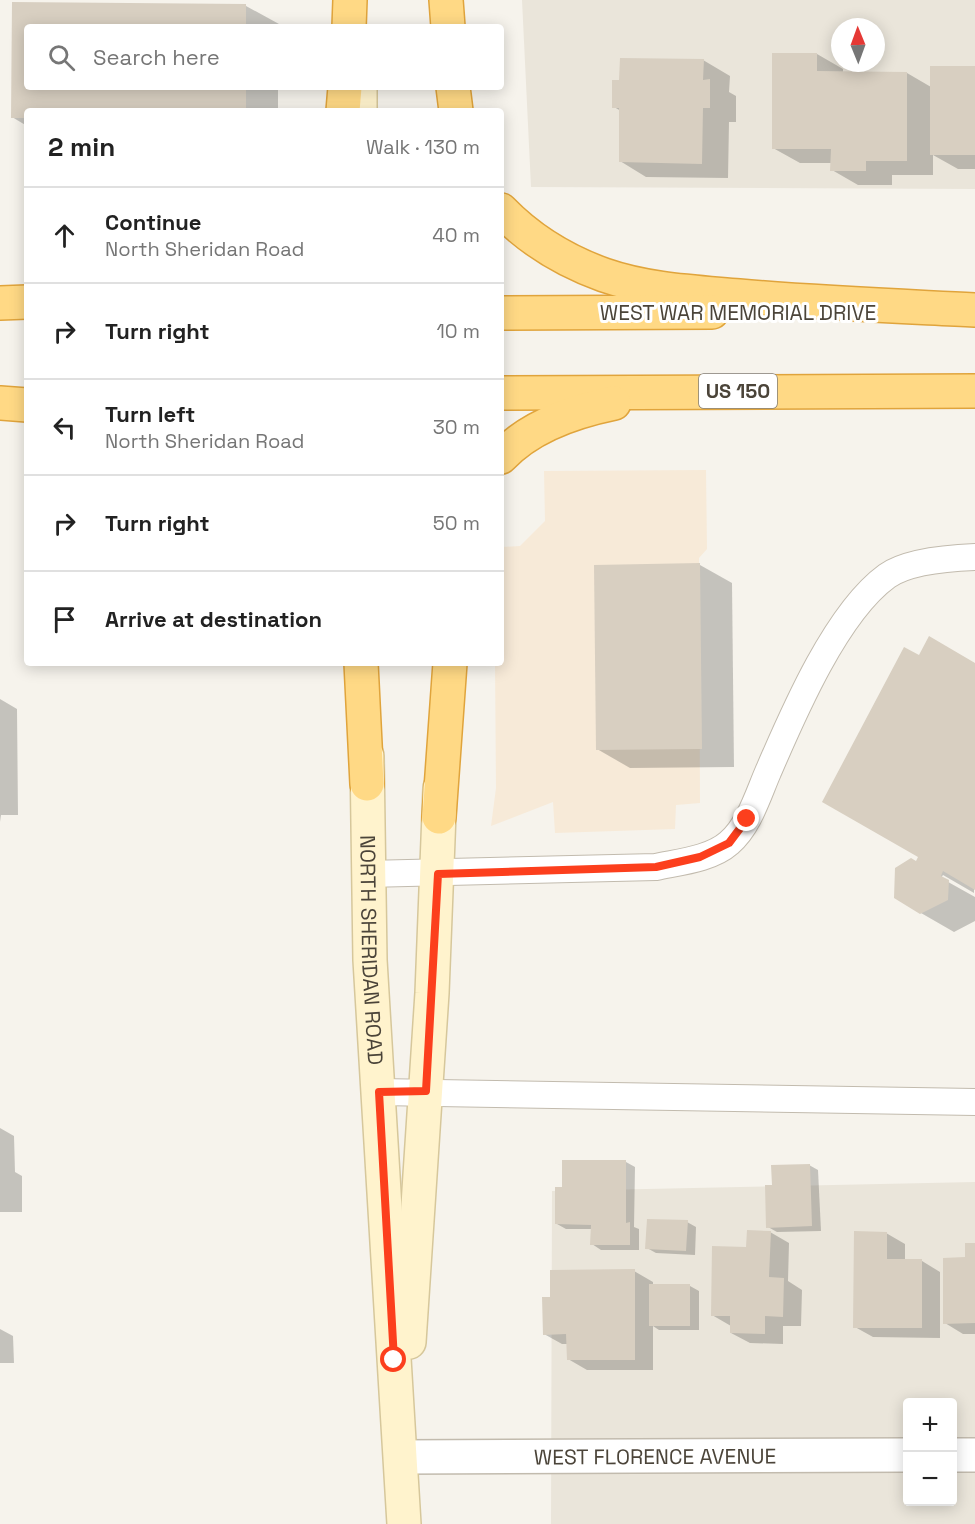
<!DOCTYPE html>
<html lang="en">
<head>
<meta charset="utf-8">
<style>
	:root { --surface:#fff; --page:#f6f6f6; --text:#222; --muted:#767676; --line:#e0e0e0 }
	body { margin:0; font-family:"Space Grotesk",sans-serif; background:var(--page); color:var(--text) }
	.controls { position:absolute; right:18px; bottom:18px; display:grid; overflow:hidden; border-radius:6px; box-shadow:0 3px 15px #0003 }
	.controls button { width:54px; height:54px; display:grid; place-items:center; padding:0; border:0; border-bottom:2px solid var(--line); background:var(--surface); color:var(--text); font:30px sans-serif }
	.compass { position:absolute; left:831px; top:18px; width:54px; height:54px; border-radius:50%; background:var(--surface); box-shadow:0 3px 15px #0003; rotate:359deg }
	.stop { position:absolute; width:18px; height:18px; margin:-14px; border:4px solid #fc3f1d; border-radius:50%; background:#fff }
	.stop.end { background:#fc3f1d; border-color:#fff; box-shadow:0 2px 6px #0008 }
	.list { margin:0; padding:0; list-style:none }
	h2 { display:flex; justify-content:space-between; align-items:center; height:78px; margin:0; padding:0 24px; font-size:26px }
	h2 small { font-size:20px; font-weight:400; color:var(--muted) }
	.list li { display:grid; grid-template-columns:39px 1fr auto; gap:18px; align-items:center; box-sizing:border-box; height:96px; padding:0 24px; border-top:2px solid var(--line) }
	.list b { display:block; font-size:22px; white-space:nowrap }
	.list p { margin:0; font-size:20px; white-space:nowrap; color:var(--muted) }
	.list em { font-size:20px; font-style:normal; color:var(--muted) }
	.icon { flex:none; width:33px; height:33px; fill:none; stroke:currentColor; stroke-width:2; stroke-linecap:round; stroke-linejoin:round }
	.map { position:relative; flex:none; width:975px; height:1524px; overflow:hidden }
	.search { position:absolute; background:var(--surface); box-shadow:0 3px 15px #0003; left:24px; top:24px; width:480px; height:66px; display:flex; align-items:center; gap:15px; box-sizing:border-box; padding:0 21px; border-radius:6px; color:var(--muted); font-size:22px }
	.panel { position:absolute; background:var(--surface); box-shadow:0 3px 15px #0003; left:24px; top:108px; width:480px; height:558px; border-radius:6px }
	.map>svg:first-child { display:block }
	.residential { fill:#eae5da; fill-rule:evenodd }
	.commercial { fill:#f7ead8 }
	.shadow { fill:#0003 }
	.building { fill:#d8cfc1 }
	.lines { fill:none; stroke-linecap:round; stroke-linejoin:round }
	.service-casing { stroke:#c2bbae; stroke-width:28 }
	.minor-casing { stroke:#c2bbae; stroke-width:36 }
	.secondary-casing { stroke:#d6c79b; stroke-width:36 }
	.trunk-casing { stroke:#e0a43c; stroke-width:36 }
	.service { stroke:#fff; stroke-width:26 }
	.minor { stroke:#fff; stroke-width:33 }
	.secondary { stroke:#fff3cd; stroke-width:33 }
	.trunk { stroke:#ffd985; stroke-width:33 }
	.route { stroke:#fc3f1d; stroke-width:8 }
	.labels { text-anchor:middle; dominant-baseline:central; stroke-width:6; stroke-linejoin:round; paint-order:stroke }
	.shield { fill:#fff; stroke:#817c74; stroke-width:1.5 }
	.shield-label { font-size:20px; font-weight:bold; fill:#4b4439 }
	.street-label { font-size:21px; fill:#4b4439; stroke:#fff }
</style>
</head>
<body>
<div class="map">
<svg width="975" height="1524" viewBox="0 0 975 1524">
	<rect width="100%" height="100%" fill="#f6f3ec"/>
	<g class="residential">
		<path d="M 522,0 L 975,0 L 975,189 L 531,187 ZM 840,27 L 876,27 L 876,63 L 840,63 Z"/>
		<path d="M 975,1182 L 975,1524 L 551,1524 L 552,1191 ZM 908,1402 L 952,1402 L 952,1502 L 908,1502 Z"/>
	</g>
	<path class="commercial" d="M 706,470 L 707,549 L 699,558 L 700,803 L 676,805 L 675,829 L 555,833 L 553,802 L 491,826 L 496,788 L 495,663 L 501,663 L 501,547 L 520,546 L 545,521 L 544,471 Z"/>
	<g class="shadow">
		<path d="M 13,4 L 246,6 L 279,24 L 279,27 L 27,27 L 27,87 L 278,87 L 278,111 L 27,111 L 27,126 L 12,117 Z"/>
		<path d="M 774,54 L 817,54 L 843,69 L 843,73 L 907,73 L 931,87 L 975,67 L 975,169 L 958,169 L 933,155 L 933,175 L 892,175 L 892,185 L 858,185 L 832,170 L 832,163 L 800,163 L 773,148 Z"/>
		<path d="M 703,60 L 730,76 L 729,92 L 736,96 L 736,122 L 729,122 L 728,178 L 646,177 L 620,161 L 621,111 L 614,107 Z"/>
		<path d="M 700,565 L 732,583 L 734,767 L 630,768 L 597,749 Z"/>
		<path d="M 919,657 L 975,665 L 974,893 L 943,875 L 941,878 L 975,897 L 975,921 L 954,932 L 921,913 L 916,863 L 920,857 Z"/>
		<path d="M 0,699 L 17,709 L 18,815 L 1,815 L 0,822 Z"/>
		<path d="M 0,1128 L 14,1136 L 15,1172 L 22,1176 L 22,1212 L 0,1212 Z"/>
		<path d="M 626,1162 L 635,1167 L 634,1227 L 639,1229 L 639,1250 L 601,1250 L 592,1244 L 592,1229 L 566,1229 L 557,1224 L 563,1188 Z"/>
		<path d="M 809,1165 L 818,1170 L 821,1231 L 777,1232 L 768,1227 Z"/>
		<path d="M 687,1222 L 696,1227 L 695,1255 L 656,1253 L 647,1248 Z"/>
		<path d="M 770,1232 L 789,1243 L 788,1281 L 802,1290 L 801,1326 L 783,1326 L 783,1344 L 750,1343 L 731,1333 L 731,1326 L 712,1315 Z"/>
		<path d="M 886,1233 L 905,1244 L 905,1261 L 922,1261 L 940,1272 L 940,1338 L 873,1337 L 855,1327 Z"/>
		<path d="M 975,1244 L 975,1334 L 963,1334 L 945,1323 Z"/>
		<path d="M 634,1271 L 653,1282 L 653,1286 L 690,1286 L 699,1291 L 699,1330 L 659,1330 L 653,1326 L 653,1370 L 587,1370 L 568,1359 L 568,1344 L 562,1344 L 544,1334 Z"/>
		<path d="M 0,1329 L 13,1336 L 14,1363 L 0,1363 Z"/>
	</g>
	<g class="building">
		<path d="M 12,2 L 246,4 L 246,27 L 27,27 L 27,87 L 246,87 L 246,111 L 27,111 L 27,118 L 11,118 Z"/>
		<path d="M 772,53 L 817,53 L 817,71 L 907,72 L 907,161 L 866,161 L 866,171 L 830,171 L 831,149 L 772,149 Z"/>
		<path d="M 620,58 L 704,59 L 703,80 L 710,79 L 710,108 L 703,108 L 702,164 L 619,162 L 619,108 L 612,108 L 612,80 L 619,80 Z"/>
		<rect x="930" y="66" width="45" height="89"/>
		<path d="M 700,563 L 702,749 L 596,750 L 594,565 Z"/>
		<path d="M 929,636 L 975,663 L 975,890 L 943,871 L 941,876 L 949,880 L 948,900 L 920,914 L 894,898 L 895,868 L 911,858 L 916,861 L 918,857 L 822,802 L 904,647 L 919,655 Z"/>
		<path d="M 562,1160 L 626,1160 L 626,1223 L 630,1222 L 630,1245 L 590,1245 L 591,1225 L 555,1224 L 555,1187 L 562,1187 Z"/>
		<path d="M 810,1164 L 812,1226 L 766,1228 L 765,1185 L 772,1185 L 771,1165 Z"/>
		<path d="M 647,1219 L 688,1220 L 686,1251 L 645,1249 Z"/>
		<path d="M 747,1230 L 771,1231 L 769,1277 L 784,1278 L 783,1317 L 765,1316 L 765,1334 L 730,1333 L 730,1316 L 711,1316 L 712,1246 L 746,1247 Z"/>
		<path d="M 854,1231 L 887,1232 L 887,1259 L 922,1259 L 922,1328 L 853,1328 Z"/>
		<path d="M 965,1243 L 975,1243 L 975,1323 L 943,1324 L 943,1258 L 965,1257 Z"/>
		<path d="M 635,1269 L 635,1360 L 567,1360 L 566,1334 L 543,1335 L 542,1297 L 550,1297 L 550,1270 Z"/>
		<rect x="649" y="1284" width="41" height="42"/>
	</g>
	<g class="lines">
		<defs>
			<g id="service">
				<path d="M 367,874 L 656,867 C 679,862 711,859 729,843 C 749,826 758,795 768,772 C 793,714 836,613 887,576 C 908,561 950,558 975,557"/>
				<path d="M 379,1092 L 975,1102"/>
			</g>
			<g id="minor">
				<path d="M 952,1455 L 975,1455"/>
				<path id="s1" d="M 401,1457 L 908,1455"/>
			</g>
			<g id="secondary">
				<path d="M 360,87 L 360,111"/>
				<path id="s2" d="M 367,756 L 370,960 L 404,1524"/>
				<path d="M 409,1342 L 432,993 L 440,788"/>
			</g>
			<g id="trunk">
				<path d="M 446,0 L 448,27"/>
				<path d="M 349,27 L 350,0"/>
				<path d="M 453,87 L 456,111"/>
				<path d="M 343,111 L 345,87"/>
				<path d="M 501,210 C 530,240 565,261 604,275 C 647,290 694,292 739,296 C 817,303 896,306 975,310"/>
				<path d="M 0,303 L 27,302"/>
				<path d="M 501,313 L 712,312"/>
				<path d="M 501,393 L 975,391"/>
				<path d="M 0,403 L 27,405"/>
				<path d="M 501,457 C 529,427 575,411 614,403"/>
				<path d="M 361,663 L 367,784"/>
				<path d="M 439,817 L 450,663"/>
			</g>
		</defs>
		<use href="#service" class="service-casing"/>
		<use href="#minor" class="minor-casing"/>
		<use href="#secondary" class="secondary-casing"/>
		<use href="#trunk" class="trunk-casing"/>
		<use href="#service" class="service"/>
		<use href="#minor" class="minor"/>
		<use href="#secondary" class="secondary"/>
		<use href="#trunk" class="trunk"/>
	</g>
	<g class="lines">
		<path class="route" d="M 394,1360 L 379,1092 L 426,1091 L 438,874 L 656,867 L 700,857 L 729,843 L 747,819"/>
	</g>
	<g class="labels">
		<rect class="shield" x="699" y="374" width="78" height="34" rx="4.5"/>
		<g class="shield-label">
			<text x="738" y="391">US 150</text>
		</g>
		<g class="street-label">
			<text x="738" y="312">WEST WAR MEMORIAL DRIVE</text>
			<text stroke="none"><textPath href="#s2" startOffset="194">NORTH SHERIDAN ROAD</textPath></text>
			<text stroke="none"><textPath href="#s1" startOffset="254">WEST FLORENCE AVENUE</textPath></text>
		</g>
	</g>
</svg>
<div class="controls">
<button>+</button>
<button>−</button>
</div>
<svg class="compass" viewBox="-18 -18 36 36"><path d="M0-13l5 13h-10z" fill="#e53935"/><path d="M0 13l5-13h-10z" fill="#767676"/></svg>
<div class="stop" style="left:394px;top:1360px"></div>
<div class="stop end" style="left:747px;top:819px"></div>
<div class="search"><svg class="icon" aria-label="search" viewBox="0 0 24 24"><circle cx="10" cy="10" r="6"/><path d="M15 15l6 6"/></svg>Search here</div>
<section class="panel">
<h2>2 min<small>Walk · 130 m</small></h2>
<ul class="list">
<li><svg class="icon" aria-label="ahead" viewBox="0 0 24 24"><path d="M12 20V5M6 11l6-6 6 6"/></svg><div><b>Continue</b><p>North Sheridan Road</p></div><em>40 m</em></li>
<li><svg class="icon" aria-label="right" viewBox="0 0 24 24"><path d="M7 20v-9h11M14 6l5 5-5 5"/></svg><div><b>Turn right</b></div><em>10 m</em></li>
<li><svg class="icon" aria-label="left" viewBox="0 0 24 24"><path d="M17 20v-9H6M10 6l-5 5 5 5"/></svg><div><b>Turn left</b><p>North Sheridan Road</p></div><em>30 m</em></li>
<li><svg class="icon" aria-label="right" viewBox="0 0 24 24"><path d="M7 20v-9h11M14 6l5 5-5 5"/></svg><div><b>Turn right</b></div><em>50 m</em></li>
<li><svg class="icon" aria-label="arrive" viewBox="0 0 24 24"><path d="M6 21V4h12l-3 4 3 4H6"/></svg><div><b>Arrive at destination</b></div></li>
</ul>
</section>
</div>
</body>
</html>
